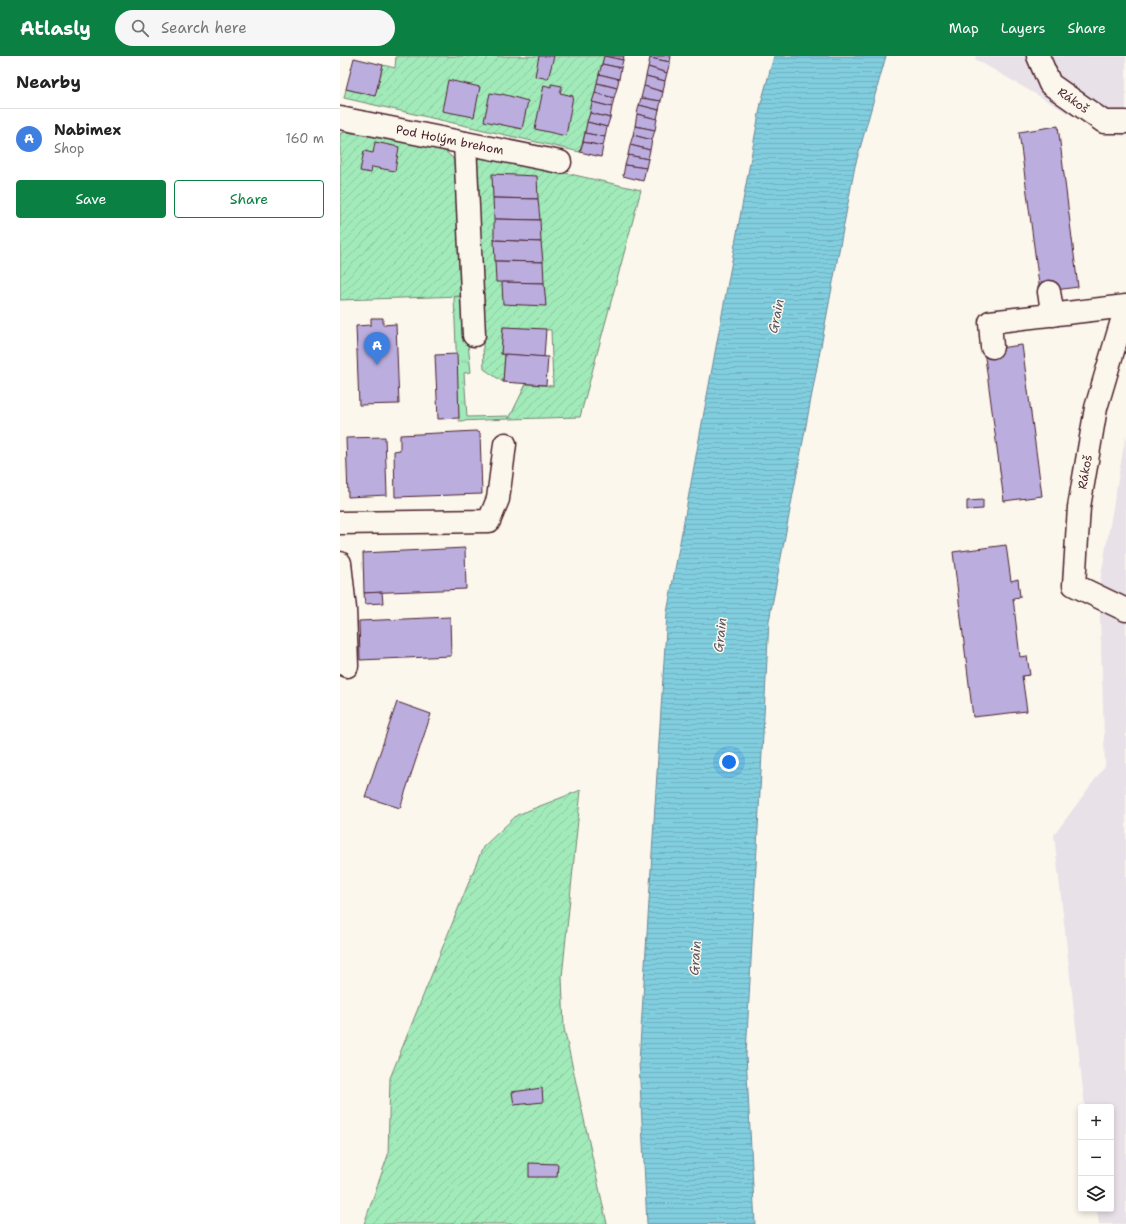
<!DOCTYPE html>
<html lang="en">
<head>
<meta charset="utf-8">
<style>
	:root { --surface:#fff; --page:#f6f6f6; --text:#222; --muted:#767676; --line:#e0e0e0; --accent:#0b8043 }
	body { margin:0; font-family:"Shantell Sans",sans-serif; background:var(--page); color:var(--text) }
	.controls { position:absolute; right:12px; bottom:12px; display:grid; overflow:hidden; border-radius:4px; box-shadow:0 2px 6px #0003 }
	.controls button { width:36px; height:36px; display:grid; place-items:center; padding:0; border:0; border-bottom:1px solid var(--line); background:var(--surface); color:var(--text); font:20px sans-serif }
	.you { position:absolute; left:389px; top:706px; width:14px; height:14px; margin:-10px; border:3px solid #fff; border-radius:50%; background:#1a73e8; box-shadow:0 0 0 6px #1a73e833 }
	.badge { display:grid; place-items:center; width:26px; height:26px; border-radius:50%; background:var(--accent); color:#fff; font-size:13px; font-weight:700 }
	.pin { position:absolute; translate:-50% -33px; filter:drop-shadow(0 1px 2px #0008) }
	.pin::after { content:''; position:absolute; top:21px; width:14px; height:12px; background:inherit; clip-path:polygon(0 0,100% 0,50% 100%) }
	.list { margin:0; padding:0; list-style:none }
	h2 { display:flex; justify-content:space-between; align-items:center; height:52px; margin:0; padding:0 16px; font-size:17px }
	h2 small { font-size:13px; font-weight:400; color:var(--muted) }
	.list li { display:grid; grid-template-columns:26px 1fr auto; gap:12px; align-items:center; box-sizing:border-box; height:60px; padding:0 16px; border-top:1px solid var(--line) }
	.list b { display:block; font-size:15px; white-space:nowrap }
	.list p { margin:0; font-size:13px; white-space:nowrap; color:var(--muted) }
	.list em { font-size:13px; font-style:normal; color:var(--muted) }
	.actions { display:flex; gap:8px; padding:12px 16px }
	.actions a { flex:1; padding:9px 0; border:1px solid var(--accent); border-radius:4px; text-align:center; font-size:14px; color:var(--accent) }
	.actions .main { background:var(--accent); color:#fff }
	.icon { flex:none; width:22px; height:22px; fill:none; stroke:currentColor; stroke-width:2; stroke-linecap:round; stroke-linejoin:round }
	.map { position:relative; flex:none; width:786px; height:1168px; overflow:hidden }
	header { display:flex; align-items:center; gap:24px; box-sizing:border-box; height:56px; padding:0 20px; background:var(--accent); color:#fff }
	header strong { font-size:19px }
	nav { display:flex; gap:22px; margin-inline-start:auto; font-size:14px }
	.search { width:280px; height:36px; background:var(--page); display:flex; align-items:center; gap:10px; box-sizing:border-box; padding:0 14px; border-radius:22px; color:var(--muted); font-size:15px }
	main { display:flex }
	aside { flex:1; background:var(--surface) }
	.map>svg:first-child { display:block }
	.built { fill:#e8e1e8 }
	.grass { fill:url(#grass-tufts); stroke:#768472 }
	.garden { fill:url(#garden-furrows); stroke:#768472 }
	.water { fill:url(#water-rules); stroke:#6b8897 }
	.building { fill:#bbaedf; stroke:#4a1f2b }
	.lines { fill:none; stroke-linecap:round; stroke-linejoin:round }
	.minor-casing { stroke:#4a1f2b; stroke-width:25 }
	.minor { stroke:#fbf7ec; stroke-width:22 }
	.labels { text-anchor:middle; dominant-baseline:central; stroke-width:3; stroke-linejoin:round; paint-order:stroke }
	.street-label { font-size:12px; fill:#4a1f2b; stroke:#fbf7ec }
	.water-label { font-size:13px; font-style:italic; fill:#5a5461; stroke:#fbf7ec }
</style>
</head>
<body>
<header>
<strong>Atlasly</strong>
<div class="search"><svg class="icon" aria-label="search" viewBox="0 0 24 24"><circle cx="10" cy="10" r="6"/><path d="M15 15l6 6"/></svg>Search here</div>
<nav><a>Map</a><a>Layers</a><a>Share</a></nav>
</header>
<main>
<aside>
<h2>Nearby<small></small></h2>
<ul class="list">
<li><span class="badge" style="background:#3f7fe0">A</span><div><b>Nabimex</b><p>Shop</p></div><em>160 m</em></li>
</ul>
<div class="actions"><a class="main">Save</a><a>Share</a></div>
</aside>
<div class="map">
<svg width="786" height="1168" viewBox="0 0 786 1168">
	<defs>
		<pattern id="grass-tufts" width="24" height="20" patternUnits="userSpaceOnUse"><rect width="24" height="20" fill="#a1eab9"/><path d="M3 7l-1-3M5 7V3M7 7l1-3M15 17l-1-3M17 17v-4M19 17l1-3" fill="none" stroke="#8cc89f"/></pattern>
		<pattern id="garden-furrows" width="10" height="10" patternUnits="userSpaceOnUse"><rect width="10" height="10" fill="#a1eab9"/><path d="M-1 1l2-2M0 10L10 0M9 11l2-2" fill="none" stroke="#8cc89f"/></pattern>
		<pattern id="water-rules" width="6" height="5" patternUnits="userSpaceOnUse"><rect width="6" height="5" fill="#81cedf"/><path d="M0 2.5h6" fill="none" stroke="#71b0c0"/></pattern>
	</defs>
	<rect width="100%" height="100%" fill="#fbf7ec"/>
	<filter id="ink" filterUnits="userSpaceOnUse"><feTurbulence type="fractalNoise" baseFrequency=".025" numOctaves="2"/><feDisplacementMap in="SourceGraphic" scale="8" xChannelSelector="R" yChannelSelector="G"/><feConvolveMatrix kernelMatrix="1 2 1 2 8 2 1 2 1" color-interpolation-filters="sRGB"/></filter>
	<g filter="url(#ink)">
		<g class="built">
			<path d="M 636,0 L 786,0 L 786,80 L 782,80 L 728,57 L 635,3 Z"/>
			<path d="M 786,378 L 786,1168 L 759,1168 L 757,1153 L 771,1153 L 771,1051 L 745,1051 L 714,779 L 765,710 L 759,531 Z"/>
		</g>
		<path class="grass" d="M 123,240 L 131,316 L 124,317 L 127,361 L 169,360 L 169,363 L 119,365 L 114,241 Z"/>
		<g class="garden">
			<path d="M 56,0 L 264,0 L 240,96 L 4,42 L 6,33 L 35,40 L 43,9 L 55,12 Z"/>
			<path d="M 8,76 L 102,93 L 112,101 L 116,110 L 123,240 L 0,244 L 0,77 Z"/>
			<path d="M 140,101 L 221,116 L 301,134 L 240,361 L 169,363 L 186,328 L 213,330 L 211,274 L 163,271 L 161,298 L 165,298 L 163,326 L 144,313 L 135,107 Z"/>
			<path d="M 241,734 L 222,921 L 224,972 L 267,1168 L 24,1168 L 48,1099 L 50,1022 L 143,791 L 177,759 Z"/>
		</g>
		<path class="water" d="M 434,0 L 546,0 L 515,110 L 429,565 L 406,999 L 415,1168 L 307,1168 L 299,1006 L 327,557 L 421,47 Z"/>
		<g class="building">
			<path d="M 214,0 L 208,23 L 195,20 L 199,0 Z"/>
			<path d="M 264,0 L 284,0 L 283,4 Z"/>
			<path d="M 264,0 L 283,4 L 281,12 L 262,8 Z"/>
			<path d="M 311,0 L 331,0 L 330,6 L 310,2 Z"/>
			<path d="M 14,2 L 43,9 L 35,40 L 6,33 Z"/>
			<path d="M 310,2 L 330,6 L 327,17 L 308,11 Z"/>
			<path d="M 262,8 L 281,12 L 279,23 L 259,18 Z"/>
			<path d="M 308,11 L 327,17 L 325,25 L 306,20 Z"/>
			<path d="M 259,18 L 279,23 L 277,32 L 257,27 Z"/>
			<path d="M 306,20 L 325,25 L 323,36 L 304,30 Z"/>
			<path d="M 108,24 L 140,31 L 134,61 L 102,55 Z"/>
			<path d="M 257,27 L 277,32 L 274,42 L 255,37 Z"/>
			<path d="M 211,28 L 222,30 L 220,37 L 233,40 L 226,80 L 195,73 L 204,29 L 211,31 Z"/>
			<path d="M 304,30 L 323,36 L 321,45 L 301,42 Z"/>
			<path d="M 150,37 L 161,39 L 162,38 L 188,45 L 182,73 L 144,65 Z"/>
			<path d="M 255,37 L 274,42 L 272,51 L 252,46 Z"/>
			<path d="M 301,42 L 321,45 L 319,54 L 299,49 Z"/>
			<path d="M 252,46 L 272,51 L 270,62 L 250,57 Z"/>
			<path d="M 299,49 L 319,54 L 317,63 L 297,58 Z"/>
			<path d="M 250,57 L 270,62 L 267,71 L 247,66 Z"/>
			<path d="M 297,58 L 317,63 L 315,74 L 295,70 Z"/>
			<path d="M 247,66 L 267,71 L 265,81 L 245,77 Z"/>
			<path d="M 295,70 L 315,74 L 312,84 L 293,79 Z"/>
			<path d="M 718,70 L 738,231 L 700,236 L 679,76 Z"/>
			<path d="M 245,77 L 265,81 L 263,90 L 243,86 Z"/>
			<path d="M 293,79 L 312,84 L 310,94 L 290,89 Z"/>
			<path d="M 35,86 L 59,91 L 55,115 L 32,111 L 31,117 L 20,115 L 24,95 L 33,97 Z"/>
			<path d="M 243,86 L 263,90 L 261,101 L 240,96 Z"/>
			<path d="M 290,89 L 310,94 L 308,103 L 288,99 Z"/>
			<path d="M 288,99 L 308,103 L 306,112 L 285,109 Z"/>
			<path d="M 285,109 L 306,112 L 303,125 L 283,120 Z"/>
			<path d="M 152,118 L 197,120 L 198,143 L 153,142 Z"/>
			<path d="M 153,142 L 198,143 L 200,164 L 154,163 Z"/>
			<path d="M 154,163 L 200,164 L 201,186 L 154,184 Z"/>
			<path d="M 154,184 L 201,186 L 203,206 L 155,205 Z"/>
			<path d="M 155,205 L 203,206 L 204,227 L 156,226 Z"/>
			<path d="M 162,226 L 204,227 L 206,250 L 163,248 Z"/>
			<path d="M 31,262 L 43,262 L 43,269 L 56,268 L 59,348 L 19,349 L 16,270 L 31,269 Z"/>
			<path d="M 163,271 L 206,273 L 204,301 L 161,298 Z"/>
			<path d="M 682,289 L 702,440 L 664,445 L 644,294 Z"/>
			<path d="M 117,298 L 119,362 L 98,363 L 95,299 Z"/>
			<path d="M 165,298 L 208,301 L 206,329 L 163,326 Z"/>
			<path d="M 136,375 L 140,377 L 142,438 L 55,441 L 54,395 L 60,394 L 60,379 Z"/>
			<path d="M 45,381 L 47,439 L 8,441 L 6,382 Z"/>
			<path d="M 643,444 L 643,453 L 627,454 L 627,445 Z"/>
			<path d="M 666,489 L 671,525 L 678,523 L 680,541 L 673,542 L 680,601 L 687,600 L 690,619 L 682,620 L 687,655 L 633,661 L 613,496 Z"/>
			<path d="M 125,492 L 126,533 L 24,537 L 23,497 Z"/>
			<path d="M 42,536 L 43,547 L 25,548 L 24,537 Z"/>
			<path d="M 110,561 L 111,600 L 20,604 L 19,565 Z"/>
			<path d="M 57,646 L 91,658 L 60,752 L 25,741 Z"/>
			<path d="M 202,1032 L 203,1046 L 174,1049 L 172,1036 Z"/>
			<path d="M 189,1107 L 218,1108 L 217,1121 L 189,1121 Z"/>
		</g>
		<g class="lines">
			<defs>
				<g id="minor">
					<path id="s1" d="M 698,0 L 710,28 L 764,66 L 786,66"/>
					<path id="s2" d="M 0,62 L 220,106"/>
					<path d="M 125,87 L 134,279"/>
					<path d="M 709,236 L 713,259"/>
					<path d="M 786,251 L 756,352 L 739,451 L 734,529 L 786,554"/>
					<path d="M 652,291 L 650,266 L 786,250"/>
					<path d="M 0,467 L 149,465 L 158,443 L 165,388"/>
					<path d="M 0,507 L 5,553 L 7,610"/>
				</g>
			</defs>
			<use href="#minor" class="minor-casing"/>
			<use href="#minor" class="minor"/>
		</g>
	</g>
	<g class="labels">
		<g class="street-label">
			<text stroke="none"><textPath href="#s1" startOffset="59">Rákoš</textPath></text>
			<text stroke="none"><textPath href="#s2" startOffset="112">Pod Holým brehom</textPath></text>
			<text transform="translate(745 416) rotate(-80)">Rákoš</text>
		</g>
		<g class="water-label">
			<text transform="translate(436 260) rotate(-78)">Grain</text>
			<text transform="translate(380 579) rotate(-83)">Grain</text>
			<text transform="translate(355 902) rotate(-86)">Grain</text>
		</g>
	</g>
</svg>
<div class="controls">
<button>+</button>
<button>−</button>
<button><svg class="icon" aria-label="layers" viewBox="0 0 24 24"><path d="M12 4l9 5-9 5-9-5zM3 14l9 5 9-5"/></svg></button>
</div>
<div class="you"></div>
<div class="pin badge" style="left:37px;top:309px;background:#3f7fe0">A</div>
</div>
</main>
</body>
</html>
